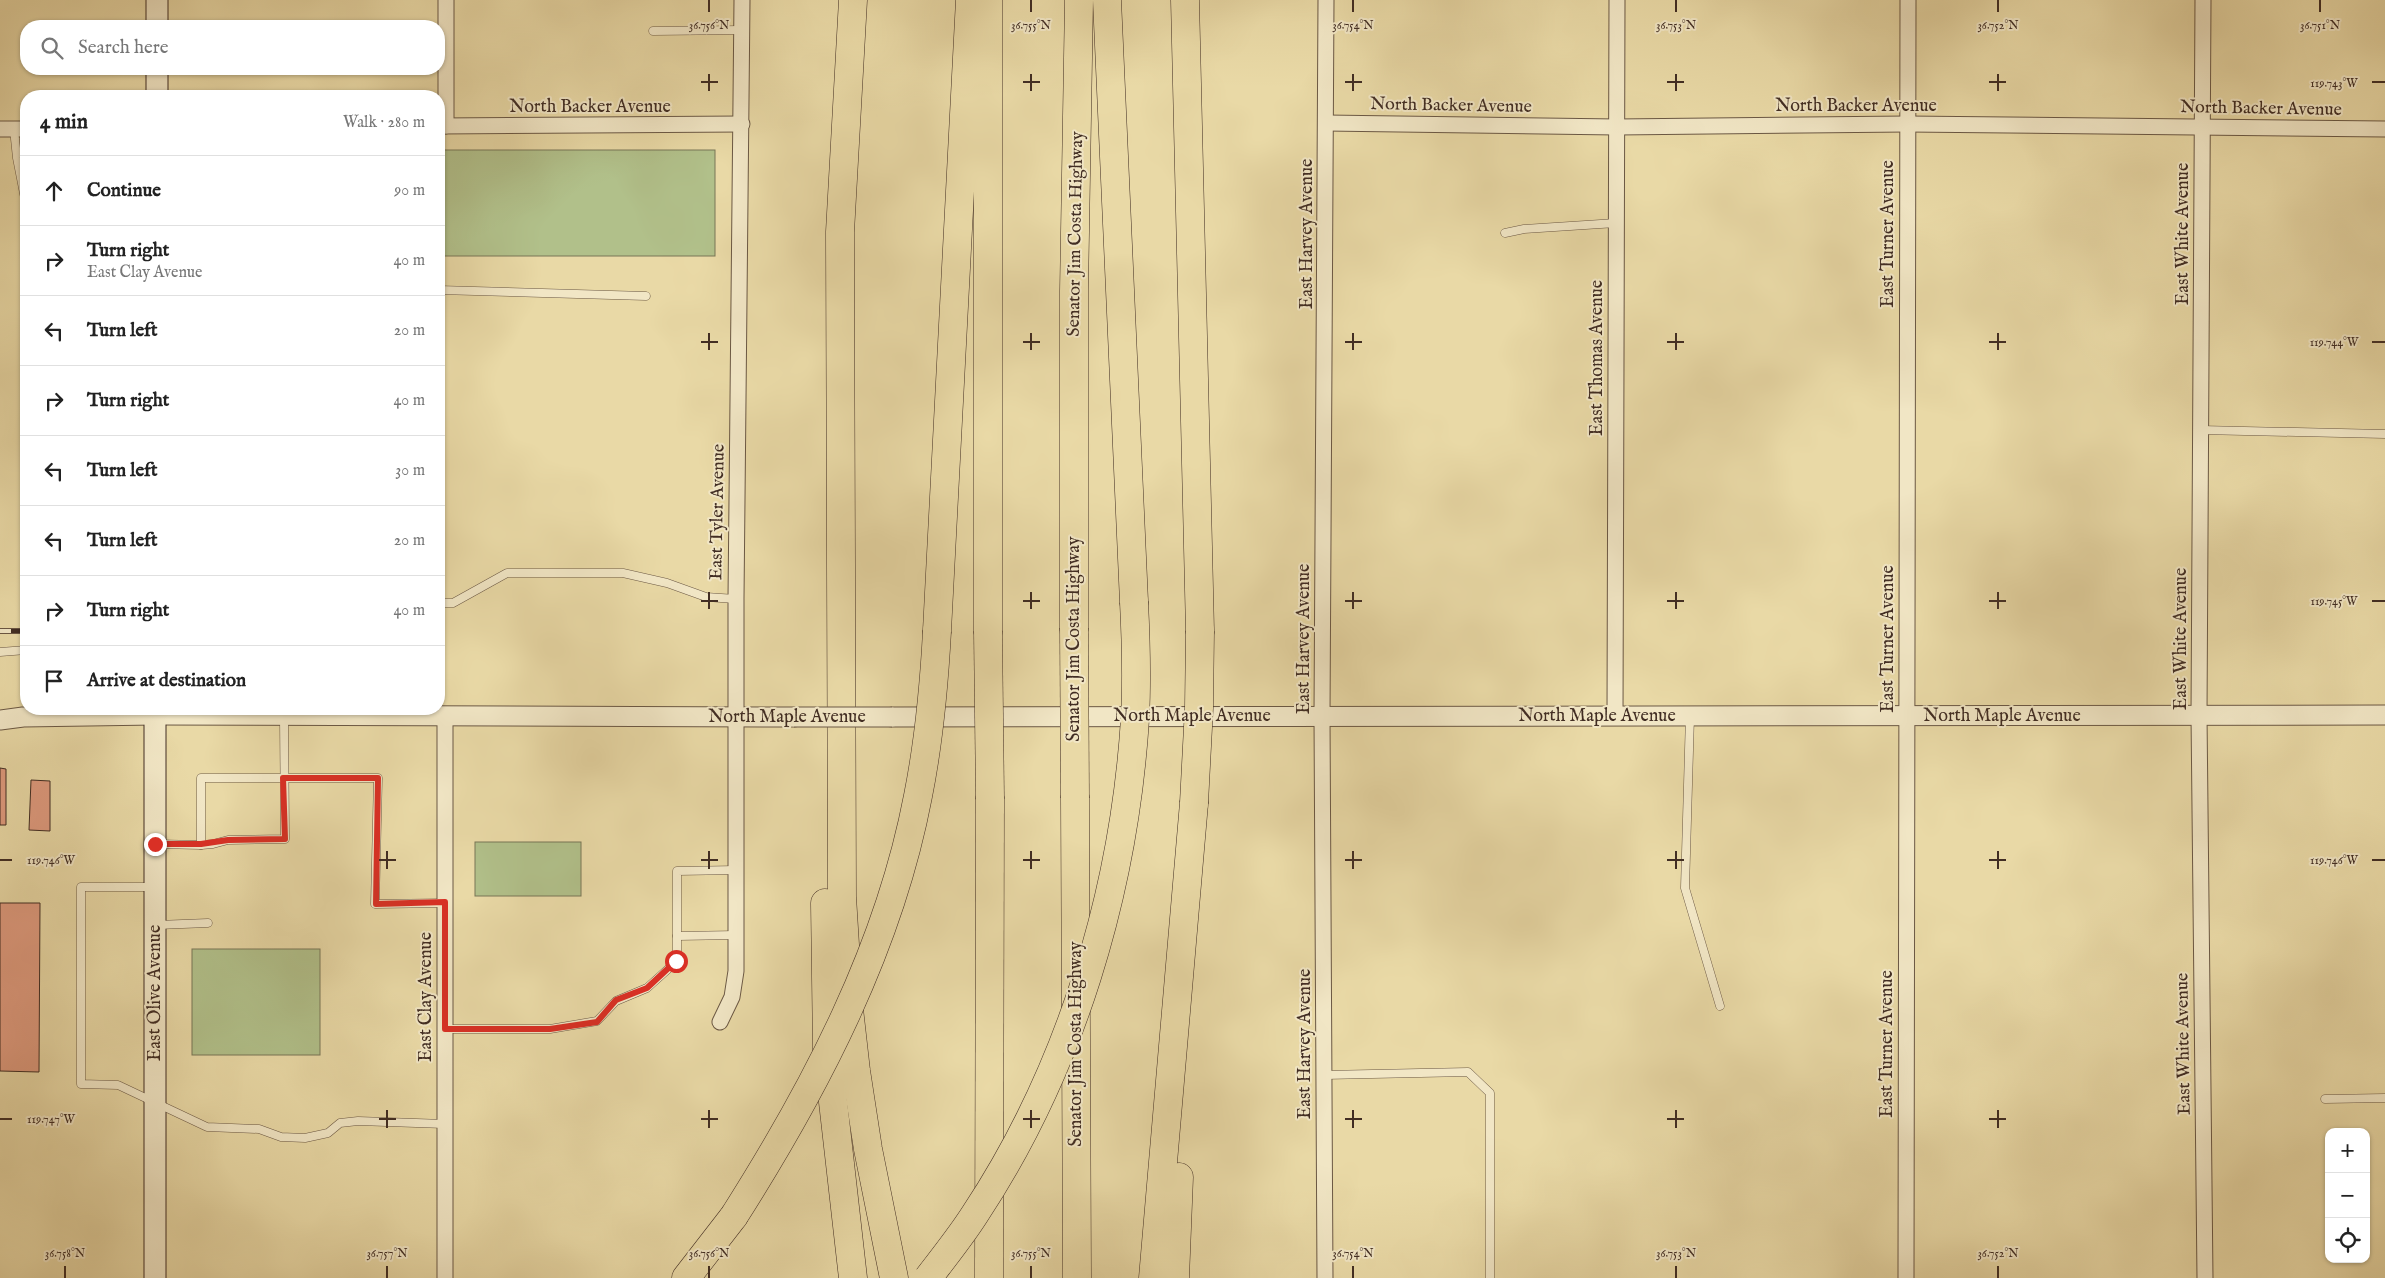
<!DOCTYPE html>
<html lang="en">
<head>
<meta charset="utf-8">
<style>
	:root { --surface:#fff; --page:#f6f6f6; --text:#222; --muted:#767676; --line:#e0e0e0 }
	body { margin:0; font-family:"IM FELL English",serif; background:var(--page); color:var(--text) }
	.controls { position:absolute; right:15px; bottom:15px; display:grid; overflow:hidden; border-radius:10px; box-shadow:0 1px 4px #0004 }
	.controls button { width:45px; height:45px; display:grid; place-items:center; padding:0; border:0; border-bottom:1px solid var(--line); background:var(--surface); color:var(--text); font:25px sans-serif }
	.stop { position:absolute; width:15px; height:15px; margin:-11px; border:4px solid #d93025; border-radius:50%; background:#fff }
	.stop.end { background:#d93025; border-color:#fff; box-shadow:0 1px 5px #0008 }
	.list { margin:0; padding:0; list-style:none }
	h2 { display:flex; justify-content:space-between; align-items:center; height:65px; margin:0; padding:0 20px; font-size:21px }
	h2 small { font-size:16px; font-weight:400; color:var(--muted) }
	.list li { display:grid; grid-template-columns:32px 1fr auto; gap:15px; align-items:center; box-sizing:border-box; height:70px; padding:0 20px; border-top:1px solid var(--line) }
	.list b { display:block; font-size:19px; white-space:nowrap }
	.list p { margin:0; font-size:16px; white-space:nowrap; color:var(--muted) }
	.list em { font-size:16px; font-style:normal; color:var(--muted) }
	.icon { flex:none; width:28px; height:28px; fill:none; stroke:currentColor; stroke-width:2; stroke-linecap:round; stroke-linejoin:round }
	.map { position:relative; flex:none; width:2385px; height:1278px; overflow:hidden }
	.search { position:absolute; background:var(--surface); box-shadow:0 1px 4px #0004; left:20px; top:20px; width:425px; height:55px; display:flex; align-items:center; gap:12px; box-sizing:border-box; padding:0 18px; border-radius:20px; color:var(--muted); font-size:19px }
	.panel { position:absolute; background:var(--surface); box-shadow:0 1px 4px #0004; left:20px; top:90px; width:425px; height:625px; border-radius:20px }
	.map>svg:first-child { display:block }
	.green { fill:#b1c08a; stroke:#797656 }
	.building { fill:#de9a7e; stroke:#412d23 }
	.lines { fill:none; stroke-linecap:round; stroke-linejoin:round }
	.service-casing { stroke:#6b5844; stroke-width:9 }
	.minor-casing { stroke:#6b5844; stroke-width:17 }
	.tertiary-casing { stroke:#6b5844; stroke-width:21 }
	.secondary-casing { stroke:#412d23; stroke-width:23 }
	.motorway-casing { stroke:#412d23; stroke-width:29 }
	.service { stroke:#f1e6c5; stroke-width:8 }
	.minor { stroke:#f1e6c5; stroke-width:15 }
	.tertiary { stroke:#f1e6c5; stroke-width:19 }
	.secondary { stroke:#f1e6c5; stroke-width:21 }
	.motorway { stroke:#e9d9a6; stroke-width:28 }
	.rail-casing { stroke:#412d23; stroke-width:5.5 }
	.rail { stroke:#f1e6c5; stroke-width:4; stroke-dasharray:11; stroke-linecap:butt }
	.tertiary-bridge-casing { stroke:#6b5844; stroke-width:21; stroke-linecap:butt }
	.motorway-bridge-casing { stroke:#412d23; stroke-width:29; stroke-linecap:butt }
	.tertiary-bridge { stroke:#f1e6c5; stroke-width:19 }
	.motorway-bridge { stroke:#e9d9a6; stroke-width:28 }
	.route { stroke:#d93025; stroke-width:6 }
	.ticks { fill:none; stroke:#412d23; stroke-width:2 }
	.labels { text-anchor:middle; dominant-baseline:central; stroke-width:4; stroke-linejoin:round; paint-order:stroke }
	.street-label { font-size:18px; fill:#412d23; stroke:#f1e6c5 }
	.ticks-label { font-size:12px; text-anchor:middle; fill:#412d23; stroke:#f1e6c5; stroke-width:4; stroke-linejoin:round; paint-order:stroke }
</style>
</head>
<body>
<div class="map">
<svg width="2385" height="1278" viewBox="0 0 2385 1278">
	<rect width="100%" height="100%" fill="#e9d9a6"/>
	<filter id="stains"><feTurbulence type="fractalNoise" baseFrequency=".004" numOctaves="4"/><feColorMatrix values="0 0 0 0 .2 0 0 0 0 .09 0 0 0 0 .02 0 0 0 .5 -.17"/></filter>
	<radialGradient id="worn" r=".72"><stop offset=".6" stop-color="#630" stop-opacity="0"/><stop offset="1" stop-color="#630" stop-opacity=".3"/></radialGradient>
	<g class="green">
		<rect x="439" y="150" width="276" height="106"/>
		<rect x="475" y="842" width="106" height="54"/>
		<rect x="192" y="949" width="128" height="106"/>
	</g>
	<g class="building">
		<path d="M 0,768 L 6,769 L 6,825 L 0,825 Z"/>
		<path d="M 31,780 L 50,781 L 50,831 L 29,830 Z"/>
		<path d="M 0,903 L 40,903 L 39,1072 L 0,1071 Z"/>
	</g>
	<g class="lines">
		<defs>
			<g id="service">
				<path d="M 653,31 L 742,30"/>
				<path d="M 14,129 L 17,158 L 26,204"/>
				<path d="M 1505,233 L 1524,229 L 1616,223"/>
				<path d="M 439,290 L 646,296"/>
				<path d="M 2201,430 L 2385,434"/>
				<path d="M 439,603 L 453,603 L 507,573 L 623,573 L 667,583 L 706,597 L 736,599"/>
				<path d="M 0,652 L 26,650"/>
				<path d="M 1690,716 L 1685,888 L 1720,1006"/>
				<path d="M 157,844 L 201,845 L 213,844 L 228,840 L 285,839 L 284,716"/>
				<path d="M 201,845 L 201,778 L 378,778 L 375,904 L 445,903"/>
				<path d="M 154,887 L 81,887 L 81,1084 L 118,1085 L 207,1127 L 259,1129 L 281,1137 L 305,1138 L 328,1133 L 340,1123 L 358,1121 L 445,1124"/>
				<path d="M 157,925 L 208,923"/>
				<path d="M 677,936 L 737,935"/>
				<path d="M 445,1029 L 550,1029 L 597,1021 L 616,1001 L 647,988 L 677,961 L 677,871 L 737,870"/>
				<path d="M 1324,1075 L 1468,1072 L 1490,1093 L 1490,1278"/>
				<path d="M 2325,1099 L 2385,1098"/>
			</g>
			<g id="minor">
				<path d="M 2203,0 L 2199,715 L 2205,1278"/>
				<path d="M 1326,123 L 1617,127 L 1907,124 L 2385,129"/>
				<path d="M 439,126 L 742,124"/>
				<path d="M 446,126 L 446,0"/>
				<path d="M 0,129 L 26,129"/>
				<path d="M 445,716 L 445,1278"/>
				<path d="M 1615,716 L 1617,0"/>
				<path d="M 720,1022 L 732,997 L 736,971 L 736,599 L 742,0"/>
				<path d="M 1325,1278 L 1322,716 L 1326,0"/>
				<path d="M 1906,1278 L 1908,0"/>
			</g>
			<g id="tertiary">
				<path d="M 892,717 L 2385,715"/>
				<path d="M 0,720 L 23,717 L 155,715 L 794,717"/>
			</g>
			<g id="secondary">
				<path d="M 157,26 L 157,0"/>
				<path d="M 157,96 L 157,69"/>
				<path d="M 155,1278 L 155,709"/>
			</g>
			<g id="motorway">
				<path d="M 853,0 L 840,232 L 842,897 L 849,1009 L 856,1071 L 868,1149 L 894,1278"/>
				<path d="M 1107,0 L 1134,602"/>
				<path d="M 1185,0 L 1200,631"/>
				<path d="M 1074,628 L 1074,291 L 1079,0"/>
				<path d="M 937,631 L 970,0"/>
				<path d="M 988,631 L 988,0"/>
				<path d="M 1075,798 L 1077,1278"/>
				<path d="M 825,903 L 827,1049 L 853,1278"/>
				<path d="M 686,1278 L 734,1216"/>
				<path d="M 989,1278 L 990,799"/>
				<path d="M 1153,1278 L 1194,803"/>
				<path d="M 1175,1278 L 1179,1177"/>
			</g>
		</defs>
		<use href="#service" class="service-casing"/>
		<use href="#minor" class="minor-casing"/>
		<use href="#tertiary" class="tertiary-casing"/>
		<use href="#secondary" class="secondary-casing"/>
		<use href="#motorway" class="motorway-casing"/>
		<use href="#service" class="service"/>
		<use href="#minor" class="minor"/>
		<use href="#tertiary" class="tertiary"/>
		<use href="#secondary" class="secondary"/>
		<use href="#motorway" class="motorway"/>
		<defs>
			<path id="rail" d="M 0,631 L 26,631"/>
		</defs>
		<use href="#rail" class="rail-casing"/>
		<use href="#rail" class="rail"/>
		<defs>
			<path id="tertiary-bridge" d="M 794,717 L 892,717"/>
			<g id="motorway-bridge">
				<path d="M 1074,628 L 1075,798"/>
				<path d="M 988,631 L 990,799"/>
				<path d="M 1194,803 L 1199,708 L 1200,631"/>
				<path d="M 734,1216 C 816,1087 889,948 918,796 C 929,741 934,687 937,631"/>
				<path d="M 928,1278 C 944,1257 961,1236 975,1214 C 1071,1069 1124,892 1135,719 C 1137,680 1136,641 1134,602"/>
			</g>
		</defs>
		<use href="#tertiary-bridge" class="tertiary-bridge-casing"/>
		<use href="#motorway-bridge" class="motorway-bridge-casing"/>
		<use href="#tertiary-bridge" class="tertiary-bridge"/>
		<use href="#motorway-bridge" class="motorway-bridge"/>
	</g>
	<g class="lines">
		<path class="route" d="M 155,844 L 201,844 L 228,840 L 285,839 L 283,778 L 378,778 L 376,904 L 445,902 L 445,1029 L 550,1029 L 597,1022 L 616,1000 L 647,988 L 676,961"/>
	</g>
	<path class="ticks" d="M 709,0 L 709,12M 1031,0 L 1031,12M 1353,0 L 1353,12M 1676,0 L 1676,12M 1998,0 L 1998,12M 2320,0 L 2320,12M 709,74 L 709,91M 1031,74 L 1031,91M 1353,74 L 1353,91M 1676,74 L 1676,91M 1998,74 L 1998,91M 701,82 L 718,82M 1023,82 L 1040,82M 1345,82 L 1362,82M 1667,82 L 1684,82M 1989,82 L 2006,82M 2372,82 L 2385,82M 709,333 L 709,350M 1031,333 L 1031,350M 1353,333 L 1353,350M 1676,333 L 1676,350M 1998,333 L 1998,350M 701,342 L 718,342M 1023,342 L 1040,342M 1345,342 L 1362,342M 1667,342 L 1684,342M 1989,342 L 2006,342M 2372,342 L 2385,342M 709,592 L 709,609M 1031,592 L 1031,609M 1353,592 L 1353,609M 1676,592 L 1676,609M 1998,592 L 1998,609M 701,601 L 718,601M 1023,601 L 1040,601M 1345,601 L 1362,601M 1667,601 L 1684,601M 1989,601 L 2006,601M 2372,601 L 2385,601M 387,851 L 387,869M 709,851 L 709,869M 1031,851 L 1031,869M 1353,851 L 1353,869M 1676,851 L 1676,869M 1998,851 L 1998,869M 0,860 L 12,860M 379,860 L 396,860M 701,860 L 718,860M 1023,860 L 1040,860M 1345,860 L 1362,860M 1667,860 L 1684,860M 1989,860 L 2006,860M 2372,860 L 2385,860M 387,1110 L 387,1128M 709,1110 L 709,1128M 1031,1110 L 1031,1128M 1353,1110 L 1353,1128M 1676,1110 L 1676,1128M 1998,1110 L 1998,1128M 0,1119 L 12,1119M 379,1119 L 396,1119M 701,1119 L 718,1119M 1023,1119 L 1040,1119M 1345,1119 L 1362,1119M 1667,1119 L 1684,1119M 1989,1119 L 2006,1119M 65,1266 L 65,1278M 387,1266 L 387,1278M 709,1266 L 709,1278M 1031,1266 L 1031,1278M 1353,1266 L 1353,1278M 1676,1266 L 1676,1278M 1998,1266 L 1998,1278"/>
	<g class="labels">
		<g class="street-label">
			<text transform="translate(1451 106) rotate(1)">North Backer Avenue</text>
			<text x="1856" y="106">North Backer Avenue</text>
			<text x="590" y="107">North Backer Avenue</text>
			<text transform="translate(2261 109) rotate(1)">North Backer Avenue</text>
			<text transform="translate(1076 234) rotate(-89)">Senator Jim Costa Highway</text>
			<text transform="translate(1307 234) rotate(-90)">East Harvey Avenue</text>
			<text transform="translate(1888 234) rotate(-90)">East Turner Avenue</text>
			<text transform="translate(2183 234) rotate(-90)">East White Avenue</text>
			<text transform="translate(1597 358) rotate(-90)">East Thomas Avenue</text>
			<text transform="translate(718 512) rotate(-89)">East Tyler Avenue</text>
			<text transform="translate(1074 639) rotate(-90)">Senator Jim Costa Highway</text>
			<text transform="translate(1304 639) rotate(-90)">East Harvey Avenue</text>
			<text transform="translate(1888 639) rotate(-90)">East Turner Avenue</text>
			<text transform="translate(2181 639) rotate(-90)">East White Avenue</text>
			<text x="1192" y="716">North Maple Avenue</text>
			<text x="1597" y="716">North Maple Avenue</text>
			<text x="2002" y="716">North Maple Avenue</text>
			<text x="787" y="717">North Maple Avenue</text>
			<text transform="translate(155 993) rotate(-90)">East Olive Avenue</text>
			<text transform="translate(426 997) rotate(-90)">East Clay Avenue</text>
			<text transform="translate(1076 1044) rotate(-90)">Senator Jim Costa Highway</text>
			<text transform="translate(1305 1044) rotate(-90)">East Harvey Avenue</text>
			<text transform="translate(1887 1044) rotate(-90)">East Turner Avenue</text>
			<text transform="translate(2184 1044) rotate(-91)">East White Avenue</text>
		</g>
	</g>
	<g class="ticks-label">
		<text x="709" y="29">36.756°N</text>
		<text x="1031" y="29">36.755°N</text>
		<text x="1353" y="29">36.754°N</text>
		<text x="1676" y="29">36.753°N</text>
		<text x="1998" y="29">36.752°N</text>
		<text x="2320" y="29">36.751°N</text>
		<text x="2334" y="87">119.743°W</text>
		<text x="2334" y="346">119.744°W</text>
		<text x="2334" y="605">119.745°W</text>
		<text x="2334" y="864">119.746°W</text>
		<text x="51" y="864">119.746°W</text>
		<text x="51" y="1123">119.747°W</text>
		<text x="65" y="1257">36.758°N</text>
		<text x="387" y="1257">36.757°N</text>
		<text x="709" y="1257">36.756°N</text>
		<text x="1031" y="1257">36.755°N</text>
		<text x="1353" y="1257">36.754°N</text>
		<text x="1676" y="1257">36.753°N</text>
		<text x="1998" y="1257">36.752°N</text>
	</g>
	<rect width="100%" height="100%" filter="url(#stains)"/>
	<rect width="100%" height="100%" fill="url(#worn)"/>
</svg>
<div class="controls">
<button>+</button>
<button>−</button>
<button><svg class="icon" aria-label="locate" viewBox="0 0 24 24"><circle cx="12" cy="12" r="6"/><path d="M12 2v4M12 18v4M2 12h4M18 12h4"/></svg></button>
</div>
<div class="stop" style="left:676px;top:961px"></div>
<div class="stop end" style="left:155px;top:844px"></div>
<div class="search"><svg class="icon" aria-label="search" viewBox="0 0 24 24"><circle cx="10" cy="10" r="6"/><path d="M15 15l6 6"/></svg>Search here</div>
<section class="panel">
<h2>4 min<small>Walk · 280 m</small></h2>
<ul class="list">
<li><svg class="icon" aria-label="ahead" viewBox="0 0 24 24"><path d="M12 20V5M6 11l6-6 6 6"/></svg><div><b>Continue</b></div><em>90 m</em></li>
<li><svg class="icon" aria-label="right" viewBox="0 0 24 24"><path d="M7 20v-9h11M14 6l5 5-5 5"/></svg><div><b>Turn right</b><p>East Clay Avenue</p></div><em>40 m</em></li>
<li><svg class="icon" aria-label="left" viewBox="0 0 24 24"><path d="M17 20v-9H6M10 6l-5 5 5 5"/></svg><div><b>Turn left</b></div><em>20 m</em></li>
<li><svg class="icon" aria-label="right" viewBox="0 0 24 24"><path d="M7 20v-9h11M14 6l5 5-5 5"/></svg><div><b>Turn right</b></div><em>40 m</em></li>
<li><svg class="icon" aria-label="left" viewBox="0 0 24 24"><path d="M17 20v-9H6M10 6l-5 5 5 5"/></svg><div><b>Turn left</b></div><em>30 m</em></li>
<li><svg class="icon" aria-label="left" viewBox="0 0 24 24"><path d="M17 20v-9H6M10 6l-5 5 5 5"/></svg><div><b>Turn left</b></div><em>20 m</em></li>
<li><svg class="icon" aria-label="right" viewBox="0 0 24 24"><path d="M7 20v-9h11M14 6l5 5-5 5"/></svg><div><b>Turn right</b></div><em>40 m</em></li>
<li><svg class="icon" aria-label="arrive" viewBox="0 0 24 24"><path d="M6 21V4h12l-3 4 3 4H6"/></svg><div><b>Arrive at destination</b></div></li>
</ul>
</section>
</div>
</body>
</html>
